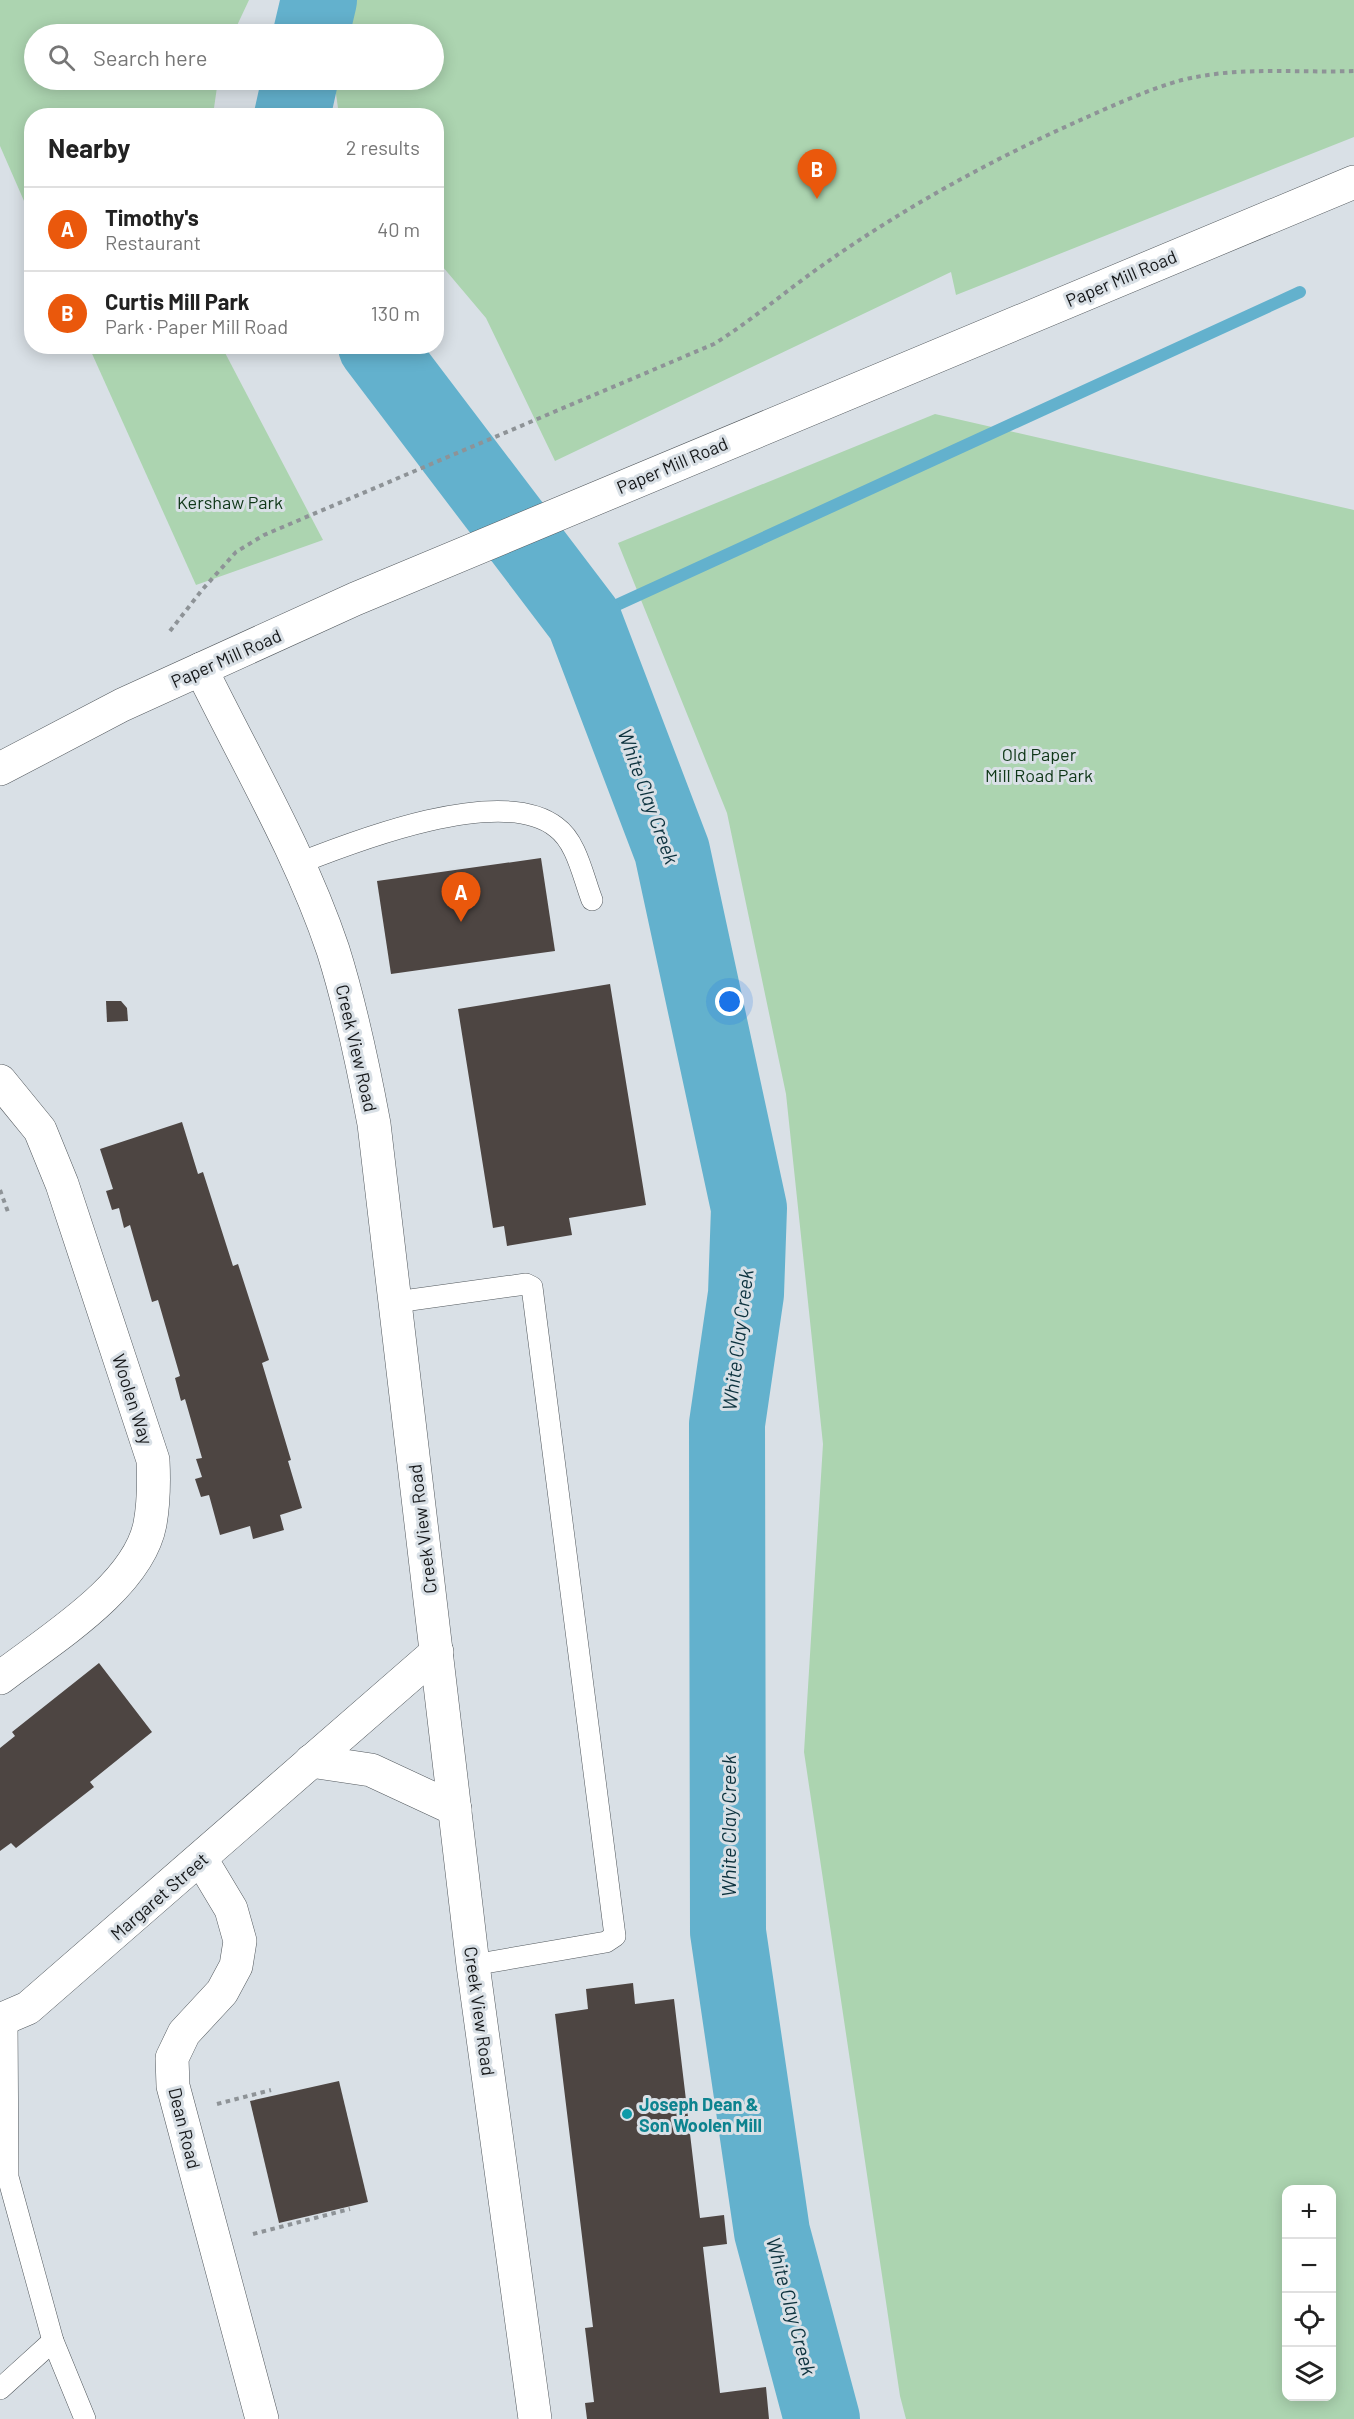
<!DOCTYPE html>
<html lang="en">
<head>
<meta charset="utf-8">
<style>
	:root { --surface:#fff; --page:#f6f6f6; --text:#222; --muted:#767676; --line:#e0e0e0; --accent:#ea580c }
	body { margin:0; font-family:Barlow,sans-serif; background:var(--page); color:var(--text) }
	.controls { position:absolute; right:18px; bottom:18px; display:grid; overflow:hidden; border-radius:12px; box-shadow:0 3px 15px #0003 }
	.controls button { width:54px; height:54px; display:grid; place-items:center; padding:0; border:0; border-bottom:2px solid var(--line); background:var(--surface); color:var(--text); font:30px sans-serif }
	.you { position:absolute; left:730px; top:1002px; width:21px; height:21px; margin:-15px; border:4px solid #fff; border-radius:50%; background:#1a73e8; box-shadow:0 0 0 9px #1a73e833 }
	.badge { display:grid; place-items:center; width:39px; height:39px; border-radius:50%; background:var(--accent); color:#fff; font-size:20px; font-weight:700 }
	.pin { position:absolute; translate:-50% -50px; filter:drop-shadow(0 2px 3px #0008) }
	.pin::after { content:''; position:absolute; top:32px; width:21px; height:18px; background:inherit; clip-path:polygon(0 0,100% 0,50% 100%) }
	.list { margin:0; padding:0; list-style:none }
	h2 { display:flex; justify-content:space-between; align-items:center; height:78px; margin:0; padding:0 24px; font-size:26px }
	h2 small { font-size:20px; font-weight:400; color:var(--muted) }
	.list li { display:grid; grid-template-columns:39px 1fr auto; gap:18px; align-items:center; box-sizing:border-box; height:84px; padding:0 24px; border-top:2px solid var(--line) }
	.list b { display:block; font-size:22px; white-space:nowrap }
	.list p { margin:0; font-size:20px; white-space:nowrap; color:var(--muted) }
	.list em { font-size:20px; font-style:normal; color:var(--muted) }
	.icon { flex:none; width:33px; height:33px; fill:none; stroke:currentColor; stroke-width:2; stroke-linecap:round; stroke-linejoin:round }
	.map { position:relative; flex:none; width:1354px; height:2419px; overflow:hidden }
	.search { position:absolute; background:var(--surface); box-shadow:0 3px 15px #0003; left:24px; top:24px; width:420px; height:66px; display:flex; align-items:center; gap:15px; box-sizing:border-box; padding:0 21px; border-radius:33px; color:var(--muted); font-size:22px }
	.panel { position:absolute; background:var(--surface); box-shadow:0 3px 15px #0003; left:24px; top:108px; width:420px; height:246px; border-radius:24px }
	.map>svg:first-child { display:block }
	.green { fill:#acd4b0; fill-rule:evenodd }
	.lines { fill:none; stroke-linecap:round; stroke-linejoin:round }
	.stream { stroke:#63b1cd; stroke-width:12 }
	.river { stroke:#63b1cd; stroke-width:76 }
	.building { fill:#4d4542 }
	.lane-casing { stroke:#52585d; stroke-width:22 }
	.street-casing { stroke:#52585d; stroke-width:34 }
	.primary-casing { stroke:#52585d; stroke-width:34 }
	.path { stroke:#8e9397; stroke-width:4; stroke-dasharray:4.5 4.5; stroke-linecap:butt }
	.lane { stroke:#fff; stroke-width:21 }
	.street { stroke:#fff; stroke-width:33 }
	.primary { stroke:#fff; stroke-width:33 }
	.culture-dot { fill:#0f9aa8; stroke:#d9e0e6; stroke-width:2 }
	.labels { text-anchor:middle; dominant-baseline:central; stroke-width:6; stroke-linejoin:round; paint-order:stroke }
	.street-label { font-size:18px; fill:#151719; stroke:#d9e0e6 }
	.park-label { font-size:18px; fill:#0f3718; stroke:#d9e0e6 }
	.culture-label { font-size:18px; font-weight:bold; fill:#0d838f; stroke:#d9e0e6; text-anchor:start }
	.water-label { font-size:20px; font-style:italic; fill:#0c323e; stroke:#d9e0e6 }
</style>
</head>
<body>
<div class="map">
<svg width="1354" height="2419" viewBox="0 0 1354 2419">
	<rect width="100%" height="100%" fill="#d9e0e6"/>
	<g class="green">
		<path d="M 0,0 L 249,0 L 233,34 L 34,34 L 34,80 L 218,80 L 213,115 L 32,116 L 31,217 L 0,146 Z"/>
		<path d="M 324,0 L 1354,0 L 1354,137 L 956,295 L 951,272 L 555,461 L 486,318 L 437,260 L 436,116 L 339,115 L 334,80 L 434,80 L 434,34 L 328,34 Z"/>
		<path d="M 89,347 L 222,347 L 323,540 L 196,585 Z"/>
		<path d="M 935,414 L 1354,510 L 1354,2419 L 906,2419 L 900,2396 L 804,1752 L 823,1444 L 786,1094 L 727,813 L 618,543 ZM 1286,2190 L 1332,2190 L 1332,2396 L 1286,2396 Z"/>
	</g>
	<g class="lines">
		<path class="stream" d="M 584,620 L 1300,292"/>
		<g class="river">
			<path d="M 311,34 L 319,0"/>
			<path d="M 292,116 L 300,80"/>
			<path d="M 376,346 L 584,620 L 672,851 L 749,1208 L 746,1294 L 727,1424 L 728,1932 L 772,2232 L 822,2419"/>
		</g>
	</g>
	<g class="building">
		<path d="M 541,858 L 555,951 L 391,974 L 377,881 Z"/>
		<path d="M 610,984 L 646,1205 L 569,1218 L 572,1235 L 507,1246 L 504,1226 L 493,1228 L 458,1009 Z"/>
		<path d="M 106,1001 L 121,1001 L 127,1008 L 128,1021 L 107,1022 Z"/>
		<path d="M 182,1122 L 198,1174 L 203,1172 L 233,1266 L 238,1264 L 269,1360 L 262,1363 L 291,1460 L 288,1461 L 302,1508 L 280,1515 L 284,1530 L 253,1539 L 250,1526 L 220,1535 L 209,1495 L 201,1497 L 195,1479 L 202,1477 L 196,1459 L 202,1458 L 185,1399 L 181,1401 L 175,1378 L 180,1376 L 158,1300 L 152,1302 L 130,1225 L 124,1228 L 119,1208 L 112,1210 L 106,1191 L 113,1189 L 100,1149 Z"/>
		<path d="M 99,1663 L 152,1732 L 90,1782 L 94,1787 L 16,1848 L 11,1843 L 0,1851 L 0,1748 L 15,1736 L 12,1732 Z"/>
		<path d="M 633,1983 L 635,2004 L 674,1999 L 700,2218 L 724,2215 L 727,2244 L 703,2247 L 720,2393 L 766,2387 L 769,2419 L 587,2419 L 585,2403 L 594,2402 L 585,2328 L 593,2327 L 555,2014 L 588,2009 L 586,1989 Z"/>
		<path d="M 339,2081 L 368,2202 L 279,2223 L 250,2101 Z"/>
	</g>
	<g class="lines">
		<defs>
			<g id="lane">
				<path d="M 297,864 C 355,841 501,784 556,827 C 577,842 583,877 592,900"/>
				<path d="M 396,1302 L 526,1284 L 532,1287 L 615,1936 L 606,1942 L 473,1965"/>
				<path d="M 7,2019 L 8,2177 L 53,2341 L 85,2419"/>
				<path d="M 0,2389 L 53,2341"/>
			</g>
			<g id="street">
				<path d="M 201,669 C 246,761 300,852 333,950 C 351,1007 363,1065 374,1124 L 473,1965 L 535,2419"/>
				<path d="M 0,1081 L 40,1130 L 62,1184 L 153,1460 C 154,1481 154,1502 150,1524 C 138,1587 49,1640 0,1678"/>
				<path d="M 311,1761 L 371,1770 L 455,1809"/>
				<path d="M 201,1859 L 231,1909 L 240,1941 L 236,1966 L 222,1992 L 184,2033 L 172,2058 L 173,2086 L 262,2419"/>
				<path d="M 0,2020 L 28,2008 L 437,1652"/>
			</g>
			<path id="primary" d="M 0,769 L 122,705 L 355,599 L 1354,182"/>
		</defs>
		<use href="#lane" class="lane-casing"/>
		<use href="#street" class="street-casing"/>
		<use href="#primary" class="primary-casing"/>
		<g class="path">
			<path d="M 170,631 L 202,590 L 236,552 L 264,535 L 714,344 C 749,322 780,296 813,272 C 898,211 990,160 1085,118 C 1114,105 1165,82 1196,77 C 1248,67 1301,73 1354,71"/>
			<path d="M 0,1190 L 8,1212"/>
			<path d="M 217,2104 L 271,2090"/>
			<path d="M 253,2234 L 350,2209"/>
		</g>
		<use href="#lane" class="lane"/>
		<use href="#street" class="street"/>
		<use href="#primary" class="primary"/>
	</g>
	<circle class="culture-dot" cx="627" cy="2114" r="6"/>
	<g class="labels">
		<g class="street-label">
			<text transform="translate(1121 278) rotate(-23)">Paper Mill Road</text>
			<text transform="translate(672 465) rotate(-23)">Paper Mill Road</text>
			<text transform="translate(226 658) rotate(-24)">Paper Mill Road</text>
			<text transform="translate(357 1048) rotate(77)">Creek View Road</text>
			<text transform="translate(133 1399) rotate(72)">Woolen Way</text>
			<text transform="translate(422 1529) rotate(-97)">Creek View Road</text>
			<text transform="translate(159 1896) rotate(-41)">Margaret Street</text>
			<text transform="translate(480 2011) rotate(82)">Creek View Road</text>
			<text transform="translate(185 2128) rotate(76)">Dean Road</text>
		</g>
		<g class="park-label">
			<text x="230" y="502">Kershaw Park</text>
			<text x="1039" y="754">Old Paper<tspan x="1039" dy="21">Mill Road Park</tspan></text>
		</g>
		<g class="culture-label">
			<text x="639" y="2104">Joseph Dean &amp;<tspan x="639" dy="21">Son Woolen Mill</tspan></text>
		</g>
		<g class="water-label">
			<text transform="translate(649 796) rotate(70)">White Clay Creek</text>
			<text transform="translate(737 1340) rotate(-83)">White Clay Creek</text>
			<text transform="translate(728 1826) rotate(-90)">White Clay Creek</text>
			<text transform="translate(792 2306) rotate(75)">White Clay Creek</text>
		</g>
	</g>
</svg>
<div class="controls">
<button>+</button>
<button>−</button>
<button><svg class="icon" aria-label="locate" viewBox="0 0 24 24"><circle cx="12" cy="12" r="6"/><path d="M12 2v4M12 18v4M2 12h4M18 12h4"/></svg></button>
<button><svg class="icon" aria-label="layers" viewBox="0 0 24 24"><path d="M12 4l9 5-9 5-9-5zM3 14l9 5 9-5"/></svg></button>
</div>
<div class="you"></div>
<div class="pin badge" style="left:461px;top:922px">A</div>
<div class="pin badge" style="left:817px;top:199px">B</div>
<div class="search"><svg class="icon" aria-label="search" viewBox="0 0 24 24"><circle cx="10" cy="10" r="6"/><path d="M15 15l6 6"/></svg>Search here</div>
<section class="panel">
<h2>Nearby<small>2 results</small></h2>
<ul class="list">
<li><span class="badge">A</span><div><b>Timothy's</b><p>Restaurant</p></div><em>40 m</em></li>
<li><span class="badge">B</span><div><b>Curtis Mill Park</b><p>Park · Paper Mill Road</p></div><em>130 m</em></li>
</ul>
</section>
</div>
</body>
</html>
